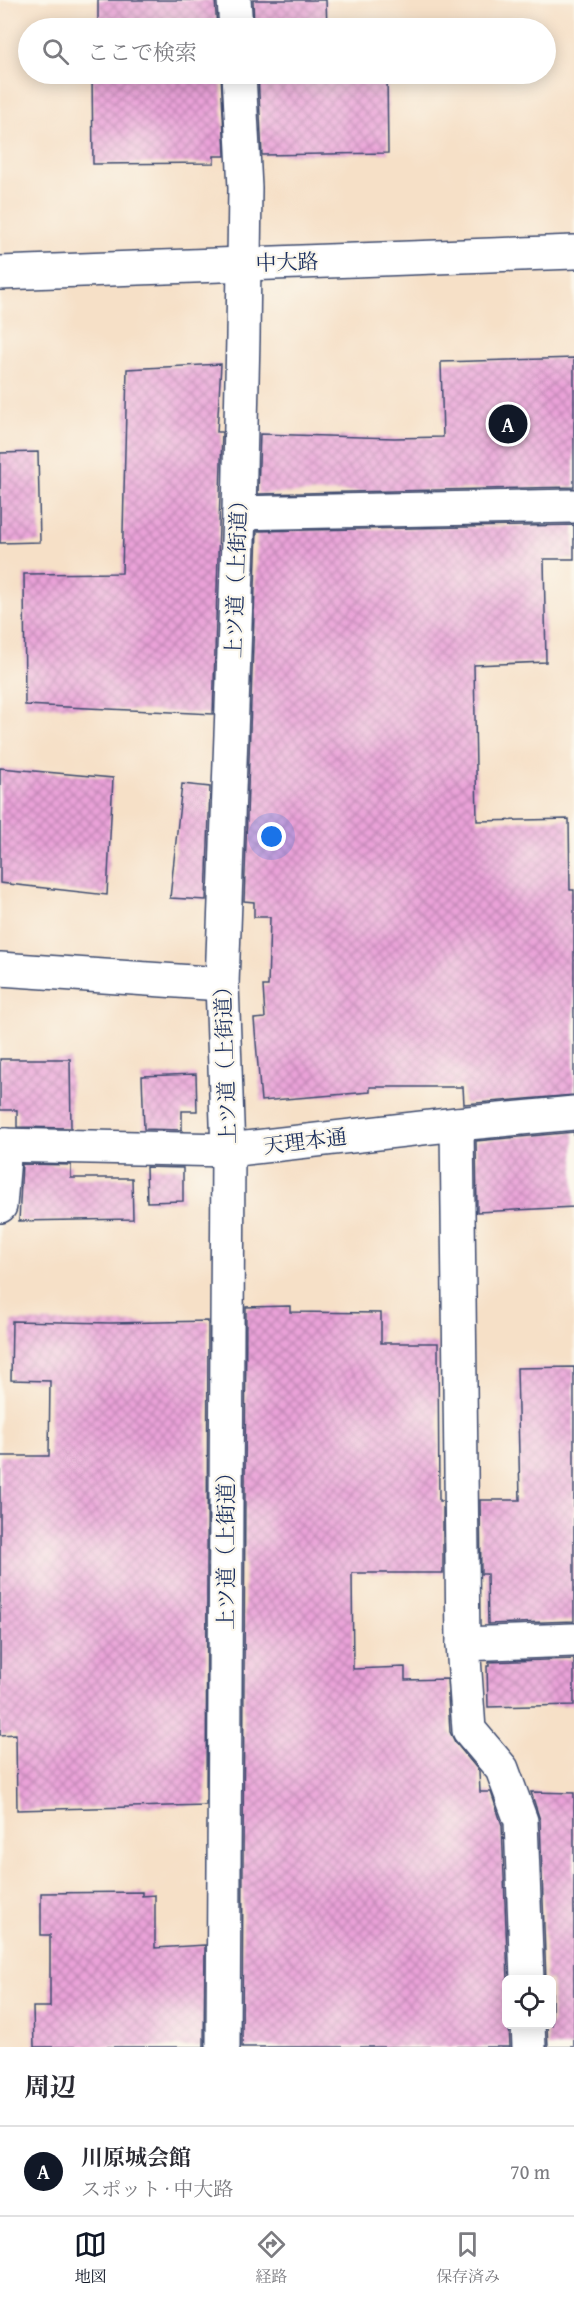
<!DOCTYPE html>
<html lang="ja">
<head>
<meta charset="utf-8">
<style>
	:root { --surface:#fff; --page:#f7f7f7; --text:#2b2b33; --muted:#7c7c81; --line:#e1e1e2; --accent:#111827 }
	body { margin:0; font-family:"Gentium Book Plus","Noto Serif JP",serif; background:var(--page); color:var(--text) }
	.controls { position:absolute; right:18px; bottom:18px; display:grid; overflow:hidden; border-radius:9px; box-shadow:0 3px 15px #0003 }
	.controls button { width:54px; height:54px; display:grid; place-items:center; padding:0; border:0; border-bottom:2px solid var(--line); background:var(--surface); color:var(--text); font:30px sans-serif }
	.you { position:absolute; left:272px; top:837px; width:21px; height:21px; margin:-15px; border:4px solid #fff; border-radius:50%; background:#1a73e8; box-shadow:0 0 0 9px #1a73e833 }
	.badge { display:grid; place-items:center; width:39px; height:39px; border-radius:50%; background:var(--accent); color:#fff; font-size:20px; font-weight:700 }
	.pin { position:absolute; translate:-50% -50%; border:3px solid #fff; box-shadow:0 2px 6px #0006 }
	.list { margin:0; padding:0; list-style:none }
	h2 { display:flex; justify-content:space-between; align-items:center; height:78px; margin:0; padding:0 24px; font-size:26px }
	h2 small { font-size:20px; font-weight:400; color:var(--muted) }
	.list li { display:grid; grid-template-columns:39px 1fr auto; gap:18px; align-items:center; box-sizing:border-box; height:90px; padding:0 24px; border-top:2px solid var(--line) }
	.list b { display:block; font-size:22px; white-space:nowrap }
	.list p { margin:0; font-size:20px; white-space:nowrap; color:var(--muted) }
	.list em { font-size:20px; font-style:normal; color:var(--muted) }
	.icon { flex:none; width:33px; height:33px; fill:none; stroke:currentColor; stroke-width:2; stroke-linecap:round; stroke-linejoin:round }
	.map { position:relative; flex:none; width:574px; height:2047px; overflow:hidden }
	.search { position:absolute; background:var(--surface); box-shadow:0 3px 15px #0003; left:18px; right:18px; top:18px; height:66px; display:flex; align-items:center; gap:15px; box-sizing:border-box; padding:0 21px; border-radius:33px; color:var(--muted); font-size:22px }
	.sheet { height:168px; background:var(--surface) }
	nav { display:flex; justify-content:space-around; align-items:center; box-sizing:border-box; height:84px; border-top:2px solid var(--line); background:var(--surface); font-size:16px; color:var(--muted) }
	nav a { display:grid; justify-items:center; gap:3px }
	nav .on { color:var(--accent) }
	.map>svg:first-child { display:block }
	.building { fill:url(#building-cross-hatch) }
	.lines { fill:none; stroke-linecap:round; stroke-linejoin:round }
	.minor-casing { stroke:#3c4a6e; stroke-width:36 }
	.minor { stroke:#fff; stroke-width:33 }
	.labels { text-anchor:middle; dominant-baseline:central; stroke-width:4.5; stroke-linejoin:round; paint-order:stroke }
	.street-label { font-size:21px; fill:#1b2f5e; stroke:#fbf7ec }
</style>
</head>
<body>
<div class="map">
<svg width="574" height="2047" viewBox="0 0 574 2047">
	<defs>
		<pattern id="building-cross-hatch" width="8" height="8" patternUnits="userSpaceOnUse" patternTransform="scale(1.5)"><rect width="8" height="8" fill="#eaa2d8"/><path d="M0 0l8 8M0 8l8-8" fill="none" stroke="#bd84b2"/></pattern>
	</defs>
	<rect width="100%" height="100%" fill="#fbf7ec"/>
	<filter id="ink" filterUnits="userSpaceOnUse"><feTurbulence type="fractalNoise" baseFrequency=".0167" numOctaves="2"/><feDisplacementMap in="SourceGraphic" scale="12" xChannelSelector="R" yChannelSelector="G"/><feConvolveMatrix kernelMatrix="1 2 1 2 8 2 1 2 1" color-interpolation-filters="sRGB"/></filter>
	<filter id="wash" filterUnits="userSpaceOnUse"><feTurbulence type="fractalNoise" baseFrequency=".008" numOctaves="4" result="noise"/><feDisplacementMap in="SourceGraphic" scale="24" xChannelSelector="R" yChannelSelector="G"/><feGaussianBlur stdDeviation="1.35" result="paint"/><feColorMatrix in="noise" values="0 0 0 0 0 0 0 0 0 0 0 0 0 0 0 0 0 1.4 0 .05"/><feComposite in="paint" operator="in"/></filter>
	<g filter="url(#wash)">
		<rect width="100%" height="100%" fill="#f6e0c7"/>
		<g id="blocks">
			<g class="building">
				<path d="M 98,0 L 215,0 L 217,28 L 98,28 Z"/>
				<path d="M 253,0 L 326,0 L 327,28 L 254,28 Z"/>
				<path d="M 92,74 L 221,74 L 225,156 L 214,156 L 214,163 L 93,164 Z"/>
				<path d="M 258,74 L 387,74 L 388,153 L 262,155 Z"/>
				<path d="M 574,358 L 574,487 L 258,494 L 260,434 L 394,438 L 443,437 L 441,362 Z"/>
				<path d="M 221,364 L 217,432 L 222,432 L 213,714 L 25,705 L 24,574 L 122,573 L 127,369 Z"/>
				<path d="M 38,452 L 40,542 L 0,543 L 0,453 Z"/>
				<path d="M 574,525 L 574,559 L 544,559 L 546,662 L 474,665 L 477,821 L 569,819 L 570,890 L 574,890 L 574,1095 L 464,1104 L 463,1087 L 370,1087 L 370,1092 L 261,1101 L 254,1019 L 265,1018 L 263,986 L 268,986 L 270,917 L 254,917 L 254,902 L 244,901 L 257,531 Z"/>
				<path d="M 0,768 L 113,778 L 107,895 L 0,883 Z"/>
				<path d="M 182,784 L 210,787 L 206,900 L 170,898 Z"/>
				<path d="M 0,1059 L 70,1059 L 71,1128 L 17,1127 L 17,1110 L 0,1110 Z"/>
				<path d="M 196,1074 L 197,1111 L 182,1111 L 182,1130 L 144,1129 L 142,1076 Z"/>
				<path d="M 574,1132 L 574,1207 L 477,1212 L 476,1141 Z"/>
				<path d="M 22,1164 L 71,1165 L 71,1178 L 132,1178 L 133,1219 L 19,1221 Z"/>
				<path d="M 146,1167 L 183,1168 L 183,1201 L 147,1202 Z"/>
				<path d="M 290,1306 L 290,1312 L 381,1313 L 381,1343 L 438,1343 L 439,1501 L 443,1501 L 443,1573 L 352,1573 L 353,1669 L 405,1667 L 405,1680 L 447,1679 L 450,1732 L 455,1742 L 479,1771 L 480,1792 L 491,1792 L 502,1825 L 508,1980 L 507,1980 L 507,2025 L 509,2025 L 510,2047 L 242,2047 L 246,1307 Z"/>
				<path d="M 12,1321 L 111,1323 L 208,1321 L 206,1805 L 17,1810 L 16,1734 L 0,1735 L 0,1456 L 49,1456 L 50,1381 L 11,1380 Z"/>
				<path d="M 574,1367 L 574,1621 L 488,1624 L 487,1574 L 481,1574 L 480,1500 L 520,1500 L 517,1368 Z"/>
				<path d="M 574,1659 L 574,1705 L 488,1707 L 487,1666 L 489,1666 L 489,1662 Z"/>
				<path d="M 531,1792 L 574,1793 L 574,2047 L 548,2047 L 547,2025 L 552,2025 L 552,1980 L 546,1980 L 540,1820 Z"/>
				<path d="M 142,1892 L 142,1896 L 155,1895 L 155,1948 L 205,1945 L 204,2047 L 34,2047 L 33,2007 L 50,2007 L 50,1935 L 41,1935 L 41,1893 Z"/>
			</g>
		</g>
	</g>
	<g filter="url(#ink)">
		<use href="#blocks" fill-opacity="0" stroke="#3c4a6e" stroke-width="1.5"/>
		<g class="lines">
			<defs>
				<g id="minor">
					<path d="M 234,0 L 236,28"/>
					<path d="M 0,273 L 574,252"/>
					<path d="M 239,513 L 574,506"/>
					<path d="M 0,969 L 222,984"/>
					<path d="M 457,1124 L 463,1644 L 469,1730 L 502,1769 L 521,1821 L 527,1980"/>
					<path d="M 0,1145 L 228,1150 L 457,1124 L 574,1113"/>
					<path d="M 0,1206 L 5,1145"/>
					<path d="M 463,1644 L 574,1640"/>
					<path d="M 528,2024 L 529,2047"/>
					<path d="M 223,2047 L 228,1150 L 222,984 L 239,513 L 243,337 L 245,188 L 239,74"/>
				</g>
			</defs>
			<use href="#minor" class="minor-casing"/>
			<use href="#minor" class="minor"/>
		</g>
	</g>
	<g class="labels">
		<g class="street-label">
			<text transform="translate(287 262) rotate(-2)">中大路</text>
			<text transform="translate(236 574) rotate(-88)">上ツ道（上街道）</text>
			<text transform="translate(225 1060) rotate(-92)">上ツ道（上街道）</text>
			<text transform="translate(305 1141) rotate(-7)">天理本通</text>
			<text transform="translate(225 1546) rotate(-90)">上ツ道（上街道）</text>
		</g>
	</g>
</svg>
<div class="controls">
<button><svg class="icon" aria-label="locate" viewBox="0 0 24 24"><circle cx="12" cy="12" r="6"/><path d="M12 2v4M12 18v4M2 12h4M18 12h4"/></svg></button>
</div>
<div class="you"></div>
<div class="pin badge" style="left:508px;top:424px">A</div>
<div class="search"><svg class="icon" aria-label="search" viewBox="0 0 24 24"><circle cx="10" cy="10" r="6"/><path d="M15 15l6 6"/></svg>ここで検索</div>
</div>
<section class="sheet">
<h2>周辺<small></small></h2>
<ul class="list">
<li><span class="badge">A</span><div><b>川原城会館</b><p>スポット · 中大路</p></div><em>70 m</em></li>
</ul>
</section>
<nav>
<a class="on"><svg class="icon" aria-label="map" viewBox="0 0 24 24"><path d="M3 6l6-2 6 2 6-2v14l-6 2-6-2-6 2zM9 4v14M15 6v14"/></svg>地図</a>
<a><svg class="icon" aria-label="directions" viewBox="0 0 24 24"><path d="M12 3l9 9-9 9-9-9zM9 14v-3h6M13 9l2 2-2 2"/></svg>経路</a>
<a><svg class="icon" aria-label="saved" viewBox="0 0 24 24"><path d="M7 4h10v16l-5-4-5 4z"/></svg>保存済み</a>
</nav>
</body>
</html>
